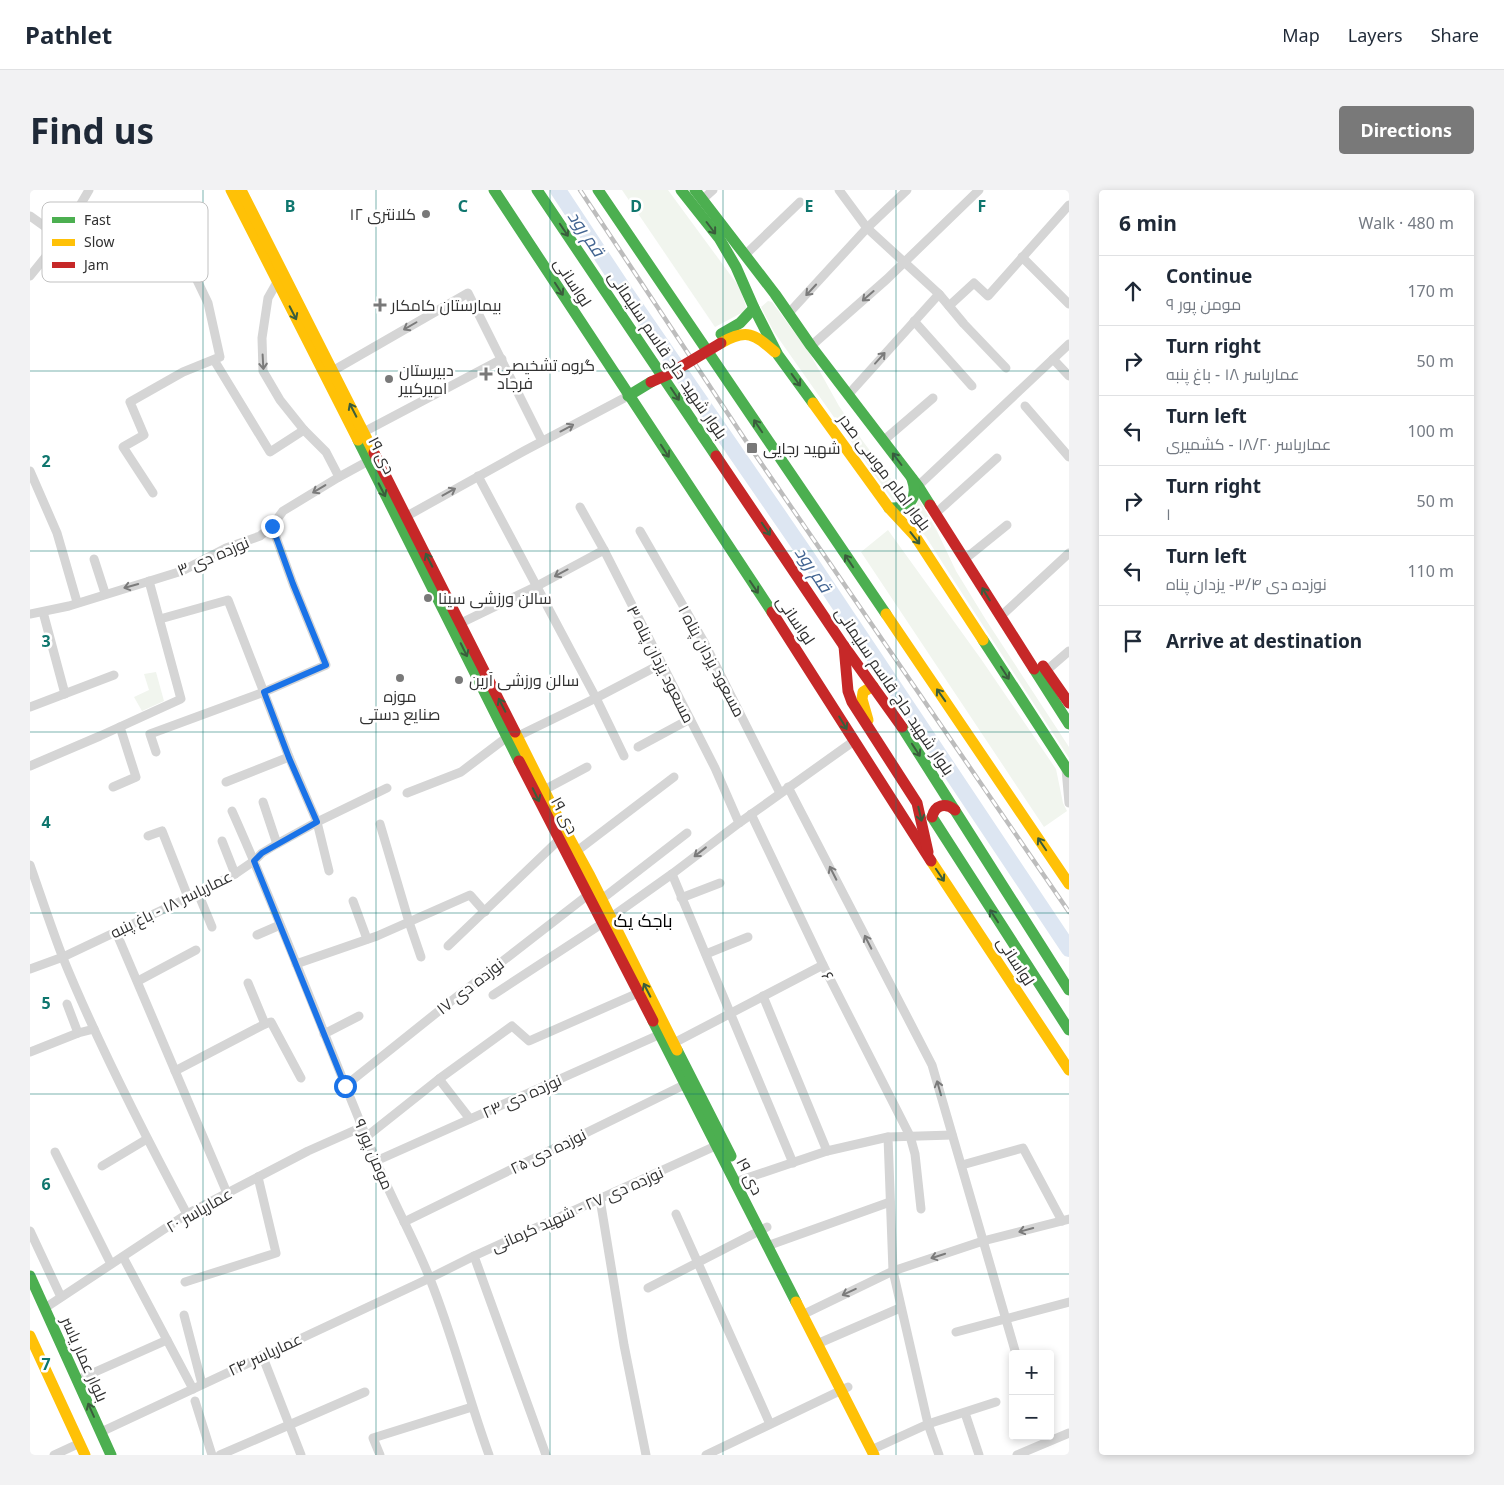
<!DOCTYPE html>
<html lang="en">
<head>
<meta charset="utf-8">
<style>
	:root { --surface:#fff; --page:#f2f2f3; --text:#1f2937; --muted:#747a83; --line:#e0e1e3; --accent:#797979 }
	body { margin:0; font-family:"Noto Sans",Cairo,sans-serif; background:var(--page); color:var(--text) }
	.controls { position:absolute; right:15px; bottom:15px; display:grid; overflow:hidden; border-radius:5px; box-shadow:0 2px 8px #0003 }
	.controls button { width:45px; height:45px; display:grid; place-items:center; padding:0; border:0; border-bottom:1px solid var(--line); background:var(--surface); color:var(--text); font:25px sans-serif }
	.stop { position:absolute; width:15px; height:15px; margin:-11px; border:4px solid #1a73e8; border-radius:50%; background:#fff }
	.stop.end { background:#1a73e8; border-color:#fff; box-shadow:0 1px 5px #0008 }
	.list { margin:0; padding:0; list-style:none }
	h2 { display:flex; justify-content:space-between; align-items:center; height:65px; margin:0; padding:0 20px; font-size:21px }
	h2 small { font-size:16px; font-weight:400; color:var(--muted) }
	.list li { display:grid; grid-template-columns:32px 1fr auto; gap:15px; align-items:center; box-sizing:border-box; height:70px; padding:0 20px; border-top:1px solid var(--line) }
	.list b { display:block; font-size:19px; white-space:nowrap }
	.list p { margin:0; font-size:16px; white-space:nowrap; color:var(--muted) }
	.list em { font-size:16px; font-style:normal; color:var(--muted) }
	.icon { flex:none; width:28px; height:28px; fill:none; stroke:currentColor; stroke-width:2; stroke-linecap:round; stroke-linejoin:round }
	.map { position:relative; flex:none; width:1039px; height:1265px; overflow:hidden; border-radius:5px }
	header { display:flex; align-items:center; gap:30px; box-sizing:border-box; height:70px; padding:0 25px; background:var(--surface); border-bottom:1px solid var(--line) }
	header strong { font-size:24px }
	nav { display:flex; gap:28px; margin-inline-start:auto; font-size:18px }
	.intro { display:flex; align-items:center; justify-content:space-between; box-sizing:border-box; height:120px; padding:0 30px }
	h1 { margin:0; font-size:35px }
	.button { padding:12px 22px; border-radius:5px; background:var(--accent); color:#fff; font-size:18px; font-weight:700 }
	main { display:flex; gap:30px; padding:0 30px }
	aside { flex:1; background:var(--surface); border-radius:5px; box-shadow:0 2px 8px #0003 }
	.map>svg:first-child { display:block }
	.green { fill:#f1f5ee }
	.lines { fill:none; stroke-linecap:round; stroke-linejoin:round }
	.river { stroke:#dde6f2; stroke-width:16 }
	.street { stroke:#d5d5d5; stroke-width:9 }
	.fast { stroke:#4caf50; stroke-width:11 }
	.slow { stroke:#ffc107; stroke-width:11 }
	.jam { stroke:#c62828; stroke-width:11 }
	.rail-casing { stroke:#bdbdbd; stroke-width:4.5 }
	.rail { stroke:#fff; stroke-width:2.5; stroke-dasharray:8; stroke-linecap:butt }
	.jam-bridge { stroke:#c62828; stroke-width:11 }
	.oneway { stroke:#3a5d3c }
	.oneway2 { stroke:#7b7b7b }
	.route { stroke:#1a73e8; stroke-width:6 }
	.grid { fill:none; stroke:#0f766e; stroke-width:1; stroke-opacity:0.55 }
	.poi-dot { fill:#797979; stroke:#fff; stroke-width:2 }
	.labels { text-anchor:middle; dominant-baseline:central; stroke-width:5; stroke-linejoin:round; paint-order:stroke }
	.poi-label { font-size:16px; fill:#313131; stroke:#fff; text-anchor:start }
	.street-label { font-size:16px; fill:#313131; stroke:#fff }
	.water-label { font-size:18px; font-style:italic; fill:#426491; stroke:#fff }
	.neighbourhood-label { font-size:18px; fill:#000; stroke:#fff }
	.key { fill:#fff; stroke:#c1c1c1; stroke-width:1 }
	.key-label { font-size:14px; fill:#313131 }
	.grid-label { font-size:16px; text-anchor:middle; font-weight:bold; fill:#0f766e; stroke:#fff; stroke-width:5; stroke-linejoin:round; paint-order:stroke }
</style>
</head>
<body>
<header>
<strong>Pathlet</strong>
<nav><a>Map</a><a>Layers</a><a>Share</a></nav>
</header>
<div class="intro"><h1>Find us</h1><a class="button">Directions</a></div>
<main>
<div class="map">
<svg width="1039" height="1265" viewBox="0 0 1039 1265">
	<rect width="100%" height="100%" fill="#fff"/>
	<g class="green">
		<path d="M 592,0 L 638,0 L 710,98 L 717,120 L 685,137 Z"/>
		<path d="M 738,111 L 742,112 L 779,162 L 809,216 L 832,250 L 875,308 L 869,312 L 863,311 L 744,142 L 731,117 Z"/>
		<path d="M 888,308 L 907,341 L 926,381 L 956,430 L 1039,557 L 1039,568 L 919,383 L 896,347 L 879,329 L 887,315 Z"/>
		<path d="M 858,340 L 951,469 L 1026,579 L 1033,613 L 1037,621 L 1014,637 L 831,362 Z"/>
		<path d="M 126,482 L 134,511 L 112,521 L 104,507 L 119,500 L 114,484 Z"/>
	</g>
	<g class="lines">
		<path class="river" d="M 528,0 L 596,103 L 776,365 L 1039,759"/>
		<g class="street">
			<path d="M 809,0 L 837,38 L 909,104 L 934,134 L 976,178"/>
			<path d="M 673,9 L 683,0"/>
			<path d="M 0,26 L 31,48"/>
			<path d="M 715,65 L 770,12"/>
			<path d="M 992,67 L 1039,114"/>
			<path d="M 0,86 L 31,48 L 59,0"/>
			<path d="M 250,87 L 238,108 L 232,148 L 233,181 L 250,210 L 274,240 L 296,262 L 309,287"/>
			<path d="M 919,116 L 944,93 L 958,106 L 1039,15"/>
			<path d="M 758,124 L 837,38 L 877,0"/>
			<path d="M 884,131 L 942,196"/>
			<path d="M 781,156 L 857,89 L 949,0"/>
			<path d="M 1023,169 L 1039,186"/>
			<path d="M 184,170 L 240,262 L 274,240"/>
			<path d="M 299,183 L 438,103 L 512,251"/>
			<path d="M 818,205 L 909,104"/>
			<path d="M 995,216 L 1039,267"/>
			<path d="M 328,245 L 472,169"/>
			<path d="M 853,251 L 903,208"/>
			<path d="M 0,281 L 27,343 L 47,412"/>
			<path d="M 448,286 L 566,508 L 594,566"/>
			<path d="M 888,296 L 1039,154"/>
			<path d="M 123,303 L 93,257 L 114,245 L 100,212 L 153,182 L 190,167 L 178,113 L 153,61"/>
			<path d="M 550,317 L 574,360 L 685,578 L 709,633"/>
			<path d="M 906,323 L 967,268"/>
			<path d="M 377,326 L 494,261 L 598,206"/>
			<path d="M 610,341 L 674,452 L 750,603"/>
			<path d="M 64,369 L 75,403"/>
			<path d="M 935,369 L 977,335"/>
			<path d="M 13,422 L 35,504"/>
			<path d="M 0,424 L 39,416 L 152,381 L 196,358 L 230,346 L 242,336 L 253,321 L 309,287 L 342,269"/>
			<path d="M 970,427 L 1039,363"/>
			<path d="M 130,429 L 198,410 L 259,567 L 287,632 L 299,681"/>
			<path d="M 431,433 L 507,396 L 574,360"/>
			<path d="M 1017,480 L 1039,461"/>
			<path d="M 0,517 L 84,485"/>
			<path d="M 488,546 L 566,508 L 631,474"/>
			<path d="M 608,557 L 660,529"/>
			<path d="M 126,562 L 120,544 L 234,502 L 296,475 L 263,394 L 242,336"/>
			<path d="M 0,576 L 70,546 L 151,509 L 119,391"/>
			<path d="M 1036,579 L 1039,613"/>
			<path d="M 196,592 L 259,567"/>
			<path d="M 83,597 L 106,587 L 90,537"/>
			<path d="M 758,597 L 902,875 L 986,1164"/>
			<path d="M 514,600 L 557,577"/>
			<path d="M 377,603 L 431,582 L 481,544"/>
			<path d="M 233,612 L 247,654"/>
			<path d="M 202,621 C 253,735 297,853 345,968 C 361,1009 384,1048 400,1089 C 423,1146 438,1207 459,1265"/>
			<path d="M 721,624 L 793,775 L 880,946 L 885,964 L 891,1019"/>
			<path d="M 350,634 L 379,732 L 391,767"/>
			<path d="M 118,646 L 132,641 L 158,707"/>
			<path d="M 192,651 L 205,684"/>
			<path d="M 543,664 L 644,587"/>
			<path d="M 0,675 C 11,706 21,737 33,768 C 69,856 112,940 157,1024"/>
			<path d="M 642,684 L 763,973"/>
			<path d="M 168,703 L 182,737"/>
			<path d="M 651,708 L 690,693"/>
			<path d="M 323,711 L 337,749"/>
			<path d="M 568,712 L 657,643"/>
			<path d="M 86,742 L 197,1003"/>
			<path d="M 227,745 L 250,735"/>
			<path d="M 418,756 L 533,646"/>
			<path d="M 676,764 L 718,747"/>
			<path d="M 266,774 L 347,746 L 440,705 L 455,722"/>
			<path d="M 0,779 L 33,767 L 168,703 L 205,684 L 224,671 L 232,663 L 247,654 L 287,632 L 357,598"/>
			<path d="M 108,791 L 166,760"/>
			<path d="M 218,793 L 235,834 L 241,832 L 271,888"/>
			<path d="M 463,805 L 573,733 L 642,684 L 709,633 L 824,551"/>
			<path d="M 733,806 L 797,961"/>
			<path d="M 37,814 L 48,843"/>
			<path d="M 294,844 L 329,826"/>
			<path d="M 640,855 L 793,775"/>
			<path d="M 0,862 L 48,843 L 64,839"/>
			<path d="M 145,881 L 235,834"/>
			<path d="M 409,889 L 440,929"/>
			<path d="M 315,896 L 420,812 L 563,701"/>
			<path d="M 336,947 L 409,889 L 482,836 L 499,851 L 608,803"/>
			<path d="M 858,947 L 863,1081 L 898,1234 L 909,1265"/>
			<path d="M 25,962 L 81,1074"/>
			<path d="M 346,971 L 633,843"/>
			<path d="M 932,975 L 993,958 L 1032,1031"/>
			<path d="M 72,976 L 117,949"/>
			<path d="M 705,992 L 797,961 L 858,947 L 922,945"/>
			<path d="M 570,1009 L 594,1155 L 616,1265"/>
			<path d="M 646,1024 L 740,1234"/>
			<path d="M 374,1032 L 658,893"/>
			<path d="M 0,1041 L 31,1107"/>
			<path d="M 737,1056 L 860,1012"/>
			<path d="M 444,1066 L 516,1265"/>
			<path d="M 93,1067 L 163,1199"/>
			<path d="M 155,1092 L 246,1063 L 228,987"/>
			<path d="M 618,1098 L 737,1037"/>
			<path d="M 15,1118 L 157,1024 L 278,961 L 332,937"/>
			<path d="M 154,1125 L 172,1194"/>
			<path d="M 772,1125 L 863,1081 L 953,1051 L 1039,1029"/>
			<path d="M 926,1142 L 1039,1112"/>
			<path d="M 787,1154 L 870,1118"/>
			<path d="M 232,1165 L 271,1265"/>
			<path d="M 47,1190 L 137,1150"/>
			<path d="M 165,1211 L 182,1265"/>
			<path d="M 935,1223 L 949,1265"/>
			<path d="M 71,1242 L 400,1088 L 444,1066 L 692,953"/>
			<path d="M 841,1260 L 898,1234 L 966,1212"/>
			<path d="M 24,1265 L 50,1253"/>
			<path d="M 190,1265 L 335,1202"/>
			<path d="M 350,1265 L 343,1248 L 442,1217"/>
			<path d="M 676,1265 L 818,1197"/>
			<path d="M 987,1265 L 1039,1243"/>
		</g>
		<g class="fast">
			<path d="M 464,0 L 742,422"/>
			<path d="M 507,0 L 686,266"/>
			<path d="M 568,0 L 856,424"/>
			<path d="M 651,0 L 689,48 L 706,77 L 724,118 L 748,165 L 783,213"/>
			<path d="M 665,0 L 745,104 L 781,156 L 888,296 L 900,315"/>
			<path d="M 691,144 L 710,133 L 724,118"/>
			<path d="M 598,206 L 621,192"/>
			<path d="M 328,250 L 489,571"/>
			<path d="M 859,318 C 879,319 889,309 882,289"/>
			<path d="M 953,450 L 1039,582"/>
			<path d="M 1004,479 L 1039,534"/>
			<path d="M 872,537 L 1039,800"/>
			<path d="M 902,627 L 1039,840"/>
			<path d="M 623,831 L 766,1112"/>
			<path d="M 647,860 L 701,966"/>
			<path d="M 0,1086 L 81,1265"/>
		</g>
		<g class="slow">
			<path d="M 201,0 L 328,250"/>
			<path d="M 211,0 L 344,263"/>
			<path d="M 691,153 C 717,138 724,144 745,162"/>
			<path d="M 783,213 L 859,318 L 885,346 L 953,450"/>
			<path d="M 856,424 L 1039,694"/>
			<path d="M 838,530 L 832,509 L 833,502 L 843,496"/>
			<path d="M 485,542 L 525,622 L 560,686 L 647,860"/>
			<path d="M 901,671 L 1039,880"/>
			<path d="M 766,1112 L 844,1265"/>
			<path d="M 0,1146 L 55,1265"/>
		</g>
		<g class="jam">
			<path d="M 344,263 L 485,542"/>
			<path d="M 686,266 L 814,456 L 872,537"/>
			<path d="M 900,315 L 1004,479"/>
			<path d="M 742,422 L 901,671"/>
			<path d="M 814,456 L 818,501 L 822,512 L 887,613 L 898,662"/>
			<path d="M 1013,476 L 1039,513"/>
			<path d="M 489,571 L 623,831"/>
			<path d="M 902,627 C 905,615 915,612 925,620"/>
		</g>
		<defs>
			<path id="rail" d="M 550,0 L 718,254 L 1039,722"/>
		</defs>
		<use href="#rail" class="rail-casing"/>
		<use href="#rail" class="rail"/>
		<path class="jam-bridge" d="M 621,192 L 639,184 L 691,153"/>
	</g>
	<defs><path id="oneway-shaft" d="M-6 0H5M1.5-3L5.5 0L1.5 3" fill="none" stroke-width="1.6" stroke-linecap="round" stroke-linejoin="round" transform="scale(1.25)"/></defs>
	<g class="oneway">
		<use href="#oneway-shaft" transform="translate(681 38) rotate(53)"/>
		<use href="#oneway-shaft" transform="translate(534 40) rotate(56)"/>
		<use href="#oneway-shaft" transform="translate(529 99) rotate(57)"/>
		<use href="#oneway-shaft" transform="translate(263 123) rotate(63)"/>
		<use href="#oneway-shaft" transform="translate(766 190) rotate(54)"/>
		<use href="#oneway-shaft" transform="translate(645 204) rotate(56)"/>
		<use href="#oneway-shaft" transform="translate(323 220) rotate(-117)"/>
		<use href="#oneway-shaft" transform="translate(728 236) rotate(-124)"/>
		<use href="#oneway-shaft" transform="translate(635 261) rotate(57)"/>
		<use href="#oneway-shaft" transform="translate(867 269) rotate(-127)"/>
		<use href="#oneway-shaft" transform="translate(352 300) rotate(63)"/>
		<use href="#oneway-shaft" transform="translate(736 339) rotate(56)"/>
		<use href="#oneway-shaft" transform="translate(885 348) rotate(52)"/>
		<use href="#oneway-shaft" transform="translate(399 370) rotate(-117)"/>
		<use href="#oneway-shaft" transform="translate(819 371) rotate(-124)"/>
		<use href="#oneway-shaft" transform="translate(724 397) rotate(56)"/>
		<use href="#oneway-shaft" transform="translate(956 404) rotate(-121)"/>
		<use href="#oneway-shaft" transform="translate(434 460) rotate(64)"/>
		<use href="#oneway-shaft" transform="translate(975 483) rotate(57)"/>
		<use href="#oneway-shaft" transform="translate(911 505) rotate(-125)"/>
		<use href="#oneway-shaft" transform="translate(472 515) rotate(-117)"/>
		<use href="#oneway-shaft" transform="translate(813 533) rotate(59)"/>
		<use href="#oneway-shaft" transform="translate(886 560) rotate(57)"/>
		<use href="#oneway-shaft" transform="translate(506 605) rotate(64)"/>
		<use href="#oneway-shaft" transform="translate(890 624) rotate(77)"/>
		<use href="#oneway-shaft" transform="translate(1012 654) rotate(-124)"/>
		<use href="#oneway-shaft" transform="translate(910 685) rotate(56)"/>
		<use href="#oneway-shaft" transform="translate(964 726) rotate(-123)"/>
		<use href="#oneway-shaft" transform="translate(617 800) rotate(-117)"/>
		<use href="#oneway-shaft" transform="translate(61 1220) rotate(-114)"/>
	</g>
	<g class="oneway2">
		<use href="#oneway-shaft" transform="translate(781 100) rotate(133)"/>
		<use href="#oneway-shaft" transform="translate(838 106) rotate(139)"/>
		<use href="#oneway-shaft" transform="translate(380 136) rotate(150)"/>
		<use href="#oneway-shaft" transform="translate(850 168) rotate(-48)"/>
		<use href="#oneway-shaft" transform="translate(233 172) rotate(87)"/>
		<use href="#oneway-shaft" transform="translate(537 238) rotate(-28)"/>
		<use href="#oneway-shaft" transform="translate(289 299) rotate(149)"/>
		<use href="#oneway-shaft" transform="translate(419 302) rotate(-29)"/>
		<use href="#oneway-shaft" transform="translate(531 383) rotate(152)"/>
		<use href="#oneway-shaft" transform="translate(101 396) rotate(164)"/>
		<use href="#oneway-shaft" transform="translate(670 662) rotate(142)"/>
		<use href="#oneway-shaft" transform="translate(803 683) rotate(-117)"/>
		<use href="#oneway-shaft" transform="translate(838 752) rotate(-117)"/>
		<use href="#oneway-shaft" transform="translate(909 898) rotate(-106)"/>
		<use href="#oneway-shaft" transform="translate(996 1040) rotate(165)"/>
		<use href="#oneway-shaft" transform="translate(908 1066) rotate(162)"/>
		<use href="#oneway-shaft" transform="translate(819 1102) rotate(155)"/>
	</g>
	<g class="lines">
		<path class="route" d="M 242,336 L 263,394 L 296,475 L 234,502 L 259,568 L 287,632 L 232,663 L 224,671 L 315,896"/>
	</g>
	<path class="grid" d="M 173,0 L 173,1265M 346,0 L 346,1265M 520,0 L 520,1265M 693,0 L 693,1265M 866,0 L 866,1265M 0,181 L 1039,181M 0,361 L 1039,361M 0,542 L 1039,542M 0,723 L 1039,723M 0,904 L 1039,904M 0,1084 L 1039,1084"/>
	<g class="poi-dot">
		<circle cx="396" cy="24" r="5"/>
		<path d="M347.5 107.5h5v5h5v5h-5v5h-5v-5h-5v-5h5z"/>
		<path d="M453.5 176.5h5v5h5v5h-5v5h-5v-5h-5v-5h5z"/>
		<circle cx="359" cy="189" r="5"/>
		<rect x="716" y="252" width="12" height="12" rx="2.5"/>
		<circle cx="398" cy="408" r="5"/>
		<circle cx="370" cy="488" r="5"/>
		<circle cx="429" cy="490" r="5"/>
	</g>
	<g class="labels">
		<g class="poi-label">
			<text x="386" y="24" text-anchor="end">کلانتری ۱۲</text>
			<text x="361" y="115">بیمارستان کامکار</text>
			<text x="467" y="175">گروه تشخیصی<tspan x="467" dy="18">فرجاد</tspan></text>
			<text x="369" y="180">دبیرستان<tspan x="369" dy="18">امیرکبیر</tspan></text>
			<text x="733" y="258">شهید رجایی</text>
			<text x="408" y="408">سالن ورزشی سینا</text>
			<text x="439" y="490">سالن ورزشی آرین</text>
			<text x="370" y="506" text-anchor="middle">موزه<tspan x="370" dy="18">صنایع دستی</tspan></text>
		</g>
		<g class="street-label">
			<text transform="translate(543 92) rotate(57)">لواسانی</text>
			<text transform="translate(638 165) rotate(56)">بلوار شهید حاج قاسم سلیمانی</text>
			<text transform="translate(352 265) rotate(63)">۱۹ دی</text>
			<text transform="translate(855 282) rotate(53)">بلوار امام موسی صدر</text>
			<text transform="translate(183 366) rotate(-23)">نوزده دی ۳</text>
			<text transform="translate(766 430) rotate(56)">لواسانی</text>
			<text transform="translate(682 471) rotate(62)">۱ مسعود یزدان پناه</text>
			<text transform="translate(631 474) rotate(63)">۳ مسعود یزدان پناه</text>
			<text transform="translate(865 501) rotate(56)">بلوار شهید حاج قاسم سلیمانی</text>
			<text transform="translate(535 625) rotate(62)">۱۹ دی</text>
			<text transform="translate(141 714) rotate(-26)">عماریاسر ۱۸ - باغ پنبه</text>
			<text transform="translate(986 771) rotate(57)">لواسانی</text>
			<text transform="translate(798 786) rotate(63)">۶</text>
			<text transform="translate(440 796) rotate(-38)">نوزده دی ۱۷</text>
			<text transform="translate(492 906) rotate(-24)">نوزده دی ۲۳</text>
			<text transform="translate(518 961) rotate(-26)">نوزده دی ۲۵</text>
			<text transform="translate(344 964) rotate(67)">مومن پور ۹</text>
			<text transform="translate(720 986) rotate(63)">۱۹ دی</text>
			<text transform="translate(547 1019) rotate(-24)">نوزده دی ۲۷ - شهید کرمانی</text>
			<text transform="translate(169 1020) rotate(-30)">عماریاسر ۲۰</text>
			<text transform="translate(235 1164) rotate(-25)">عماریاسر ۲۴</text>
			<text transform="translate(55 1169) rotate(66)">بلوار عمار یاسر</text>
		</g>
		<g class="water-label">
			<text transform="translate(557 43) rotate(56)">قم رود</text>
			<text transform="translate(784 379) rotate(56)">قم رود</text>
		</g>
		<g class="neighbourhood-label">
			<text x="613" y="730">باجک یک</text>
		</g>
	</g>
	<rect x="12" y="12" width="166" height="80" rx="8" class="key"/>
	<rect x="22" y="27" width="23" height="6" fill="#4caf50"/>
	<rect x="22" y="49" width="23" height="7" fill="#ffc107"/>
	<rect x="22" y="72" width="23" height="6" fill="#c62828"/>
	<g class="key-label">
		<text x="54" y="35">Fast</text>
		<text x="54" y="57">Slow</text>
		<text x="54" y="80">Jam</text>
	</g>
	<g class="grid-label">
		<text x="260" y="22">B</text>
		<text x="433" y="22">C</text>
		<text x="606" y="22">D</text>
		<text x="779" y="22">E</text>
		<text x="952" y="22">F</text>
		<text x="16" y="277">2</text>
		<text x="16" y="457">3</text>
		<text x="16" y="638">4</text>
		<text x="16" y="819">5</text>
		<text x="16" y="1000">6</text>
		<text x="16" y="1180">7</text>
	</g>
</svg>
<div class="controls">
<button>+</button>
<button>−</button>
</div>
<div class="stop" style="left:315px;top:896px"></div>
<div class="stop end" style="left:242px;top:336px"></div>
</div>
<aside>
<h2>6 min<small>Walk · 480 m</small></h2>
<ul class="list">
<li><svg class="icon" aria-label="ahead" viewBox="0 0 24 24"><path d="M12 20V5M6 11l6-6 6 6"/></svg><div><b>Continue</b><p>مومن پور ۹</p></div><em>170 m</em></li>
<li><svg class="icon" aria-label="right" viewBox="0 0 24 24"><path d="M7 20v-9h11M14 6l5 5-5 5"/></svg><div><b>Turn right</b><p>عماریاسر ۱۸ - باغ پنبه</p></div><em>50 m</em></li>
<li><svg class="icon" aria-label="left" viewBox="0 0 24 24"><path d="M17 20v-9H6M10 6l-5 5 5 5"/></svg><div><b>Turn left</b><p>عماریاسر ۱۸/۲۰ - کشمیری</p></div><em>100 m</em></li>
<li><svg class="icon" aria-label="right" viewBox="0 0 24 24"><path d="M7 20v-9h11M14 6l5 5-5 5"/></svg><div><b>Turn right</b><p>۱</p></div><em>50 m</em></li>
<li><svg class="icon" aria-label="left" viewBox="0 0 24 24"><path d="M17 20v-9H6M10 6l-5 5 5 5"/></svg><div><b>Turn left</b><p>نوزده دی ۳/۴- یزدان پناه</p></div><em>110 m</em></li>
<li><svg class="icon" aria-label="arrive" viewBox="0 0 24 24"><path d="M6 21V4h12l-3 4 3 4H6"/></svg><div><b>Arrive at destination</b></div></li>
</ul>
</aside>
</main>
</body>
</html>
